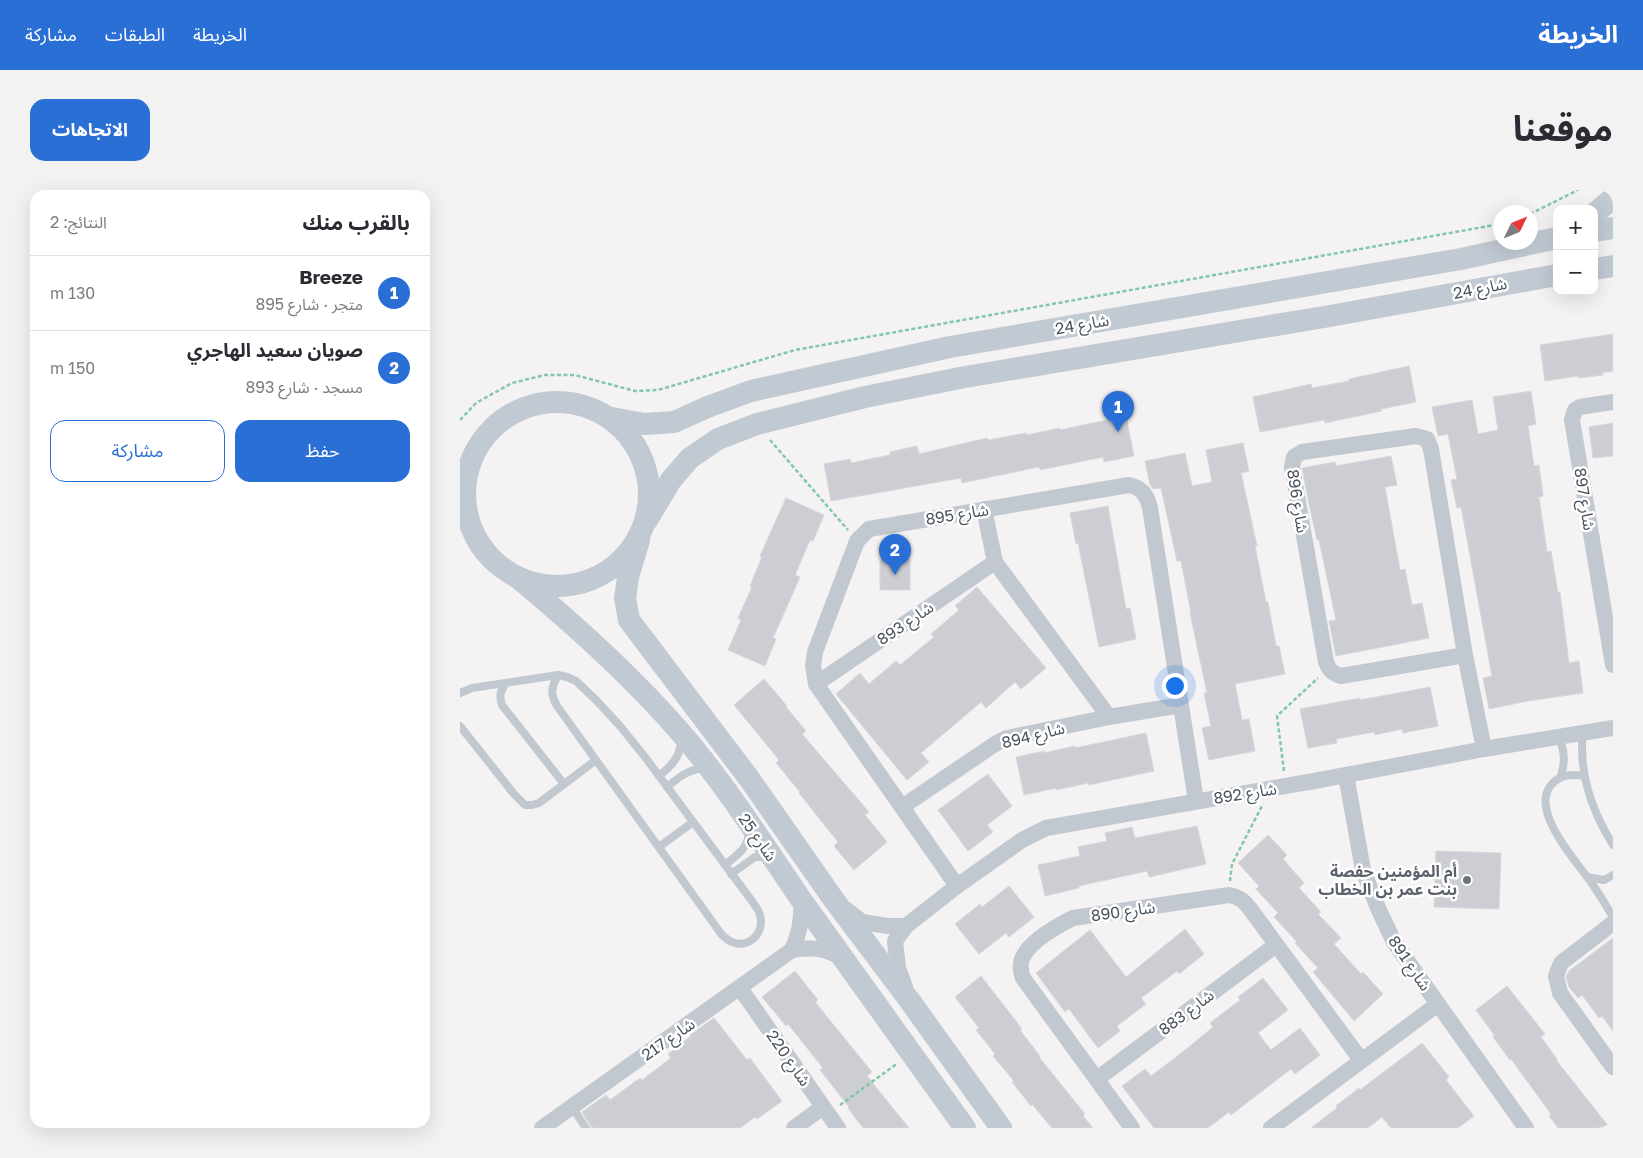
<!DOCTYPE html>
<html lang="ar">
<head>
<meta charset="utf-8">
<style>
	:root { --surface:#fff; --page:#f2f2f3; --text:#2b2b33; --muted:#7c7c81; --line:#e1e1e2; --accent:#296fd6 }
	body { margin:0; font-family:"Golos Text","Noto Sans Arabic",sans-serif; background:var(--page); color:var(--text); direction:rtl }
	.controls { position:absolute; right:15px; top:15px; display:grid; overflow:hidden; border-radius:10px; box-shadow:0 5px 20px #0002 }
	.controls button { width:45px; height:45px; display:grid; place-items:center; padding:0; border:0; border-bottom:1px solid var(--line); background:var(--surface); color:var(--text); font:25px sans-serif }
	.compass { position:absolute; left:1033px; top:15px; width:45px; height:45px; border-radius:50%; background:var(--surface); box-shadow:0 5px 20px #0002; rotate:47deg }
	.you { position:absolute; left:714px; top:495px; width:18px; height:18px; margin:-12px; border:4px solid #fff; border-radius:50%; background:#1a73e8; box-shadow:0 0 0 8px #1a73e833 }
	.badge { display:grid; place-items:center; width:32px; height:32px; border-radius:50%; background:var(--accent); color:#fff; font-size:16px; font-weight:700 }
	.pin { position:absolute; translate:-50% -41px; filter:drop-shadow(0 1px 2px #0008) }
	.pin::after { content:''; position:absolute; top:26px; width:18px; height:15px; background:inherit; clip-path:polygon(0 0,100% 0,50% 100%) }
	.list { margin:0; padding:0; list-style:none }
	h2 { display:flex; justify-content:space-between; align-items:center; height:65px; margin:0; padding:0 20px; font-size:21px }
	h2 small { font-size:16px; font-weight:400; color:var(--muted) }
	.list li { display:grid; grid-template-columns:32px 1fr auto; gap:15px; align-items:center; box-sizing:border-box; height:75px; padding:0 20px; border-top:1px solid var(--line) }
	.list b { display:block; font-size:19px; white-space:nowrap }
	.list p { margin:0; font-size:16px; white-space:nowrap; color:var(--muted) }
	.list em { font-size:16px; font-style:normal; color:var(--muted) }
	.actions { display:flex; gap:10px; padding:15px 20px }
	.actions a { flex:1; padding:11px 0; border:1px solid var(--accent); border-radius:15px; text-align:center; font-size:18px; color:var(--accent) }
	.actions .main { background:var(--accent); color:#fff }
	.map { position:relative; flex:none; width:1153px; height:938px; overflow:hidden; direction:ltr; border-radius:15px }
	header { display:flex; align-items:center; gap:30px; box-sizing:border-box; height:70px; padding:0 25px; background:var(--accent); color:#fff }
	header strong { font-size:24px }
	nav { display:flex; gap:28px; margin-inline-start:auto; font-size:18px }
	.intro { display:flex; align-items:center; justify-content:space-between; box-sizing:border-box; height:120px; padding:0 30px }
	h1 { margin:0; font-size:35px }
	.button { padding:12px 22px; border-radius:15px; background:var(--accent); color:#fff; font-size:18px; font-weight:700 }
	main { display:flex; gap:30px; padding:0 30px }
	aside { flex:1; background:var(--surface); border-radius:15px; box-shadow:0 5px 20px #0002 }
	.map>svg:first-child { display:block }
	.building { fill:#ccced4; stroke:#d6d8dc }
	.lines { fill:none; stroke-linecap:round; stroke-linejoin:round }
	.path { stroke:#80c8a7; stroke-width:2.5; stroke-dasharray:4 2.5; stroke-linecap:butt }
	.lane { stroke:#c1c8cf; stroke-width:8 }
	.street { stroke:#c1c8cf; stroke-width:16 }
	.secondary { stroke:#c1c9d3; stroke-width:22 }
	.worship-dot { fill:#6b7280; stroke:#fff; stroke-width:2 }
	.labels { text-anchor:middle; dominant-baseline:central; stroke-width:5; stroke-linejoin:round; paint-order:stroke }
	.street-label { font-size:16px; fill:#4b545e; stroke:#fff }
	.worship-label { font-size:16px; font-weight:bold; fill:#5b616d; stroke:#fff; text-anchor:end }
</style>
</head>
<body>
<header>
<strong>الخريطة</strong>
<nav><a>الخريطة</a><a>الطبقات</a><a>مشاركة</a></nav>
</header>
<div class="intro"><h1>موقعنا</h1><a class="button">الاتجاهات</a></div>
<main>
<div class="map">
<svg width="1153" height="938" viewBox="0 0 1153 938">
	<rect width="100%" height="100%" fill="#f4f2f2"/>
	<g class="building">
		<path d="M 1153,144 L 1153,181 L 1142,183 L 1143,185 L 1119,188 L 1118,186 L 1085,191 L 1080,155 Z"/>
		<path d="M 949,176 L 956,212 L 921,219 L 922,221 L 865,233 L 864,230 L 800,242 L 793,207 L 851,194 L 852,198 L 889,191 L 889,189 Z"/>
		<path d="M 1071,201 L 1076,234 L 1068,236 L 1074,276 L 1079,275 L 1083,306 L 1079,307 L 1087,362 L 1091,361 L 1098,403 L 1100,402 L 1109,473 L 1119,471 L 1123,503 L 1068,511 L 1029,519 L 1023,488 L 1032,486 L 1001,317 L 997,318 L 991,290 L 997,289 L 988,244 L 978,246 L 972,217 L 1012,210 L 1018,244 L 1038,240 L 1033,207 Z"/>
		<path d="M 666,226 L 674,266 L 644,272 L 643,267 L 580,280 L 579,277 L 502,293 L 501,288 L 371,311 L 364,274 L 390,269 L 391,273 L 430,265 L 430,262 L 457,256 L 459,264 L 527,248 L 528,250 L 566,243 L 567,245 L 600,238 L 600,240 Z"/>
		<path d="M 1153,233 L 1153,266 L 1133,268 L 1129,237 Z"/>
		<path d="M 783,253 L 789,281 L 781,283 L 797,356 L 795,356 L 806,412 L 808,412 L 816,456 L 819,456 L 825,484 L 775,494 L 782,530 L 789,529 L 795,561 L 749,570 L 742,538 L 751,536 L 744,503 L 747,503 L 730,423 L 731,423 L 721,371 L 717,371 L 701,298 L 693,299 L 690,295 L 685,271 L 725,263 L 732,296 L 752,292 L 746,260 Z"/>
		<path d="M 931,266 L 937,295 L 925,297 L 940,380 L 945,379 L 952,415 L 962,413 L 969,448 L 876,466 L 869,431 L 876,430 L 859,350 L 857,350 L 849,314 L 842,278 L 875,272 L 876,276 Z"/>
		<path d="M 326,308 L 364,325 L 353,351 L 350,350 L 335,385 L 340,387 L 313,448 L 316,449 L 305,476 L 268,460 L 281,430 L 278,428 L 292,397 L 290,396 L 302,367 L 300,366 Z"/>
		<path d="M 648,316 L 666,419 L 670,418 L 676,449 L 639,457 L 618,353 L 616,354 L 610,323 Z"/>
		<rect x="420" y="369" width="30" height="31"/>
		<path d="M 517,397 L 586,478 L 561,499 L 555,492 L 526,518 L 521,512 L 461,563 L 469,572 L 447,590 L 376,504 L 400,483 L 409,494 L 436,471 L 440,475 L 474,447 L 471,444 L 499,420 L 495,416 Z"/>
		<path d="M 304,489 L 327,516 L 326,517 L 346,541 L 342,544 L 409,622 L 405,625 L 427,652 L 394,680 L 374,656 L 378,652 L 339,603 L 340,602 L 316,573 L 319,570 L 274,515 Z"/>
		<path d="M 970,497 L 978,536 L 943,543 L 942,539 L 915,545 L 914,542 L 876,549 L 877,553 L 848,558 L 840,519 L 900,508 L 900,510 Z"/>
		<path d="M 686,543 L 694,581 L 629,595 L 628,593 L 596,600 L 596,598 L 564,605 L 556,567 L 584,561 L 584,563 L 615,556 L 615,558 Z"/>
		<path d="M 528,584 L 552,616 L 527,635 L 533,642 L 508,661 L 478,620 Z"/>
		<path d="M 737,636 L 746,674 L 689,687 L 687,681 L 619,696 L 619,698 L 585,706 L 578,675 L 620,666 L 618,657 L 647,651 L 645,643 L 672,637 L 675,648 Z"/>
		<path d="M 808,645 L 827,665 L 823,669 L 844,693 L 839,698 L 861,722 L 858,724 L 881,748 L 874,754 L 901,784 L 903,782 L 923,804 L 894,831 L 853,782 L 858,778 L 835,753 L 837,752 L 814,727 L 818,723 L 796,699 L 799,696 L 778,673 Z"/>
		<path d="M 976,661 L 1041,663 L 1039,719 L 974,717 Z"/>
		<path d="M 549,696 L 574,727 L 549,747 L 546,743 L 519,764 L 495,734 L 520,714 L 522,717 Z"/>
		<path d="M 725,739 L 744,764 L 719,784 L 717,781 L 681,808 L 686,814 L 657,836 L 660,841 L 638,858 L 609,819 L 605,822 L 576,783 L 630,740 L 666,787 Z"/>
		<path d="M 1153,748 L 1153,841 L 1142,826 L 1139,828 L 1122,805 L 1118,808 L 1109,797 L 1106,787 L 1109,781 Z"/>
		<path d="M 335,781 L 358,810 L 355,812 L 412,882 L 407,886 L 449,938 L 403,938 L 388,918 L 389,917 L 360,880 L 363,878 L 328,834 L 326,836 L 302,807 Z"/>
		<path d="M 521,786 L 562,839 L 560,840 L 580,866 L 579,867 L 625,924 L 623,926 L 633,938 L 592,938 L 572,914 L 571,916 L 552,892 L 554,891 L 533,866 L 535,864 L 516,840 L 519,838 L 495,807 Z"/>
		<path d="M 803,788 L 828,820 L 798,843 L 811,860 L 840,838 L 860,865 L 835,884 L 831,879 L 771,925 L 769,922 L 748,938 L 694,938 L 662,896 L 685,879 L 691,886 L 724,861 L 753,837 L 750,833 L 780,810 L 778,807 Z"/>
		<path d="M 1047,796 L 1085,844 L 1081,847 L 1097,869 L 1096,870 L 1150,938 L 1098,938 L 1089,926 L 1091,924 L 1051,869 L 1050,870 L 1033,847 L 1035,846 L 1016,820 Z"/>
		<path d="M 254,828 L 287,870 L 290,868 L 322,911 L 297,929 L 295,927 L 280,938 L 132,938 L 122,922 L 146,905 L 150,910 L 180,888 L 182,890 L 211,868 L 208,864 L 231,846 L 230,845 Z"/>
		<path d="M 962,853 L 989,887 L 986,890 L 1014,926 L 998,938 L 931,938 L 922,927 L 908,938 L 851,938 L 877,918 L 876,916 L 899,898 L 900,900 Z"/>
	</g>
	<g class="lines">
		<g class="path">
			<path d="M 1070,24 L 1118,0"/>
			<path d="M 0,230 L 16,213 L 52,193 L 85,185 L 115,185 L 175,201 L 198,200 L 335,160 L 1040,34"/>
			<path d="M 310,250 L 388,340"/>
			<path d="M 824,581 L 817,526 L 858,488"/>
			<path d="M 770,691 L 772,674 L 803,614"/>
			<path d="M 380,915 L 438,873"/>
		</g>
		<g class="lane">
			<path d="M 46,493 C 40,501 39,506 42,515 L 104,594"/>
			<path d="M 0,503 L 12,498 L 98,485 L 107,487 L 116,491 L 136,510 L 160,536 L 185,567 L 292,711 C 295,716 299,720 300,725 C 305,743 289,759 272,752 C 268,751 265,747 262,745 L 97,516 C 90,503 91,498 98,485"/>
			<path d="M 0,536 L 54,604 L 65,615 L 72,615 L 79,613 L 136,570"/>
			<path d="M 1123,542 C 1121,553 1122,563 1123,574 C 1126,604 1137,629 1153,655"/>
			<path d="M 1099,548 C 1105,562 1105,572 1101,586"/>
			<path d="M 199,586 C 211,576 220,568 221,551"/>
			<path d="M 1124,586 C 1112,584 1101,584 1092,594 C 1069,618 1113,668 1128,688 C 1137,700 1145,714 1153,727"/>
			<path d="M 207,597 C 219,587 229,579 245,578"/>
			<path d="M 199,657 L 233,632"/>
			<path d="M 265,675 C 277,665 289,658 289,641"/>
			<path d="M 271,684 L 295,667 L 306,667"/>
			<path d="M 1127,687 L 1144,690 L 1153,685"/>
			<path d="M 112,917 L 126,938"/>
		</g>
		<g class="street">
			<path d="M 1153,212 L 1120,217 L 1115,220 L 1112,230 L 1153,475"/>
			<path d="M 535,372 L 649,527"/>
			<path d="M 1005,465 L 881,486 C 872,483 869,480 866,472 L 832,277 L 834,267 L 842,262 L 956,246 L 967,249 L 971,259 L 1005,465 L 1024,559"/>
			<path d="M 356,494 L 535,372 L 524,319"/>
			<path d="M 886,585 L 903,680 L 918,718 L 934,752 L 1066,938"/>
			<path d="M 442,617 L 535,554 L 547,548 L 649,527 L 721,515"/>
			<path d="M 497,696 L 356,494 L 353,476 L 355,462 L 397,351 L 409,339 L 669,295 C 683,298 687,306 690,318 L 736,611"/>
			<path d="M 387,720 L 402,732 L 428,736 L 446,736"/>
			<path d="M 1153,733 L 1101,773 L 1096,786 L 1100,803 L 1153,877"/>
			<path d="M 332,760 C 340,742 342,728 341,709"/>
			<path d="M 445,797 L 438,778 L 435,751 L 446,736 L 497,696 L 562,650 L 586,638 L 854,591 L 1024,559 L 1153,538"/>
			<path d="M 280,798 L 378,938"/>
			<path d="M 637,889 L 816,755"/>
			<path d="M 82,938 L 332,760 C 354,757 364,758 383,768"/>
			<path d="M 334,938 L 363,917"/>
			<path d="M 672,938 L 563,788 C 561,783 560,779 561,773 C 564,754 597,736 613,728 L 769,705 C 780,707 784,711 791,720 L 901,870"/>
			<path d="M 811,938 L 978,814"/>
		</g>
		<g class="secondary">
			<path d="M 1134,24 L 1153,8"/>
			<path d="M 1134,41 L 1153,38"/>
			<path d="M 1134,79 L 1153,76"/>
			<circle cx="97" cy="304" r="92"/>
			<path d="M 152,228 L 184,234 L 214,232 L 250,216 L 291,201 L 490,157 L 1001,69 L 1097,48"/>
			<path d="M 187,330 L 211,290 L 230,268 L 258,249 L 297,234 L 405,207 L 505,187 L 870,126 L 1097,85"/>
			<path d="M 179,350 L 168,387 L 165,408 L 169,430 L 288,587 L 374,710 L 450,811 L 541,938"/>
			<path d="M 57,387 C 115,435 171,485 221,543 C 266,595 303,654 342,711 C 396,787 451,862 505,938"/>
		</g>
	</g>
	<circle class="worship-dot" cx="1007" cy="690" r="5"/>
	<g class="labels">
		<g class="street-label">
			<text transform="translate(1020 98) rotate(-11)">شارع 24</text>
			<text transform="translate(622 134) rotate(-10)">شارع 24</text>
			<text transform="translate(1125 309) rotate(81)">شارع 897</text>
			<text transform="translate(838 311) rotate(81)">شارع 896</text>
			<text transform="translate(497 324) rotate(-9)">شارع 895</text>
			<text transform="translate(445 433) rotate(-34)">شارع 893</text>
			<text transform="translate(573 545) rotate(-14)">شارع 894</text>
			<text transform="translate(785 603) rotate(-9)">شارع 892</text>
			<text transform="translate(298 647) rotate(55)">شارع 25</text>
			<text transform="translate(663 721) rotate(-8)">شارع 890</text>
			<text transform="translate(950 773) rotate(56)">شارع 891</text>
			<text transform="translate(726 822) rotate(-37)">شارع 883</text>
			<text transform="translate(208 849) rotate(-35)">شارع 217</text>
			<text transform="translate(329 868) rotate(55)">شارع 220</text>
		</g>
		<g class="worship-label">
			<text x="997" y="681">أم المؤمنين حفصة<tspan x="997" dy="18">بنت عمر بن الخطاب</tspan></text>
		</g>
	</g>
</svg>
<div class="controls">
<button>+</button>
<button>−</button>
</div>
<svg class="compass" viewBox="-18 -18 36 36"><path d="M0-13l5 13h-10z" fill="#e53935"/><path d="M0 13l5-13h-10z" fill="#7c7c81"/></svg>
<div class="you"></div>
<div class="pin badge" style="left:658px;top:242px">1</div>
<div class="pin badge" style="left:435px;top:385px">2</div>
</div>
<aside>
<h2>بالقرب منك<small>النتائج: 2</small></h2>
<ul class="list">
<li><span class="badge">1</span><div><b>Breeze</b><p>متجر · شارع 895</p></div><em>130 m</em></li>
<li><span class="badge">2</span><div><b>صويان سعيد الهاجري</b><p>مسجد · شارع 893</p></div><em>150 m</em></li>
</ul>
<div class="actions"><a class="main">حفظ</a><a>مشاركة</a></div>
</aside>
</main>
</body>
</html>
